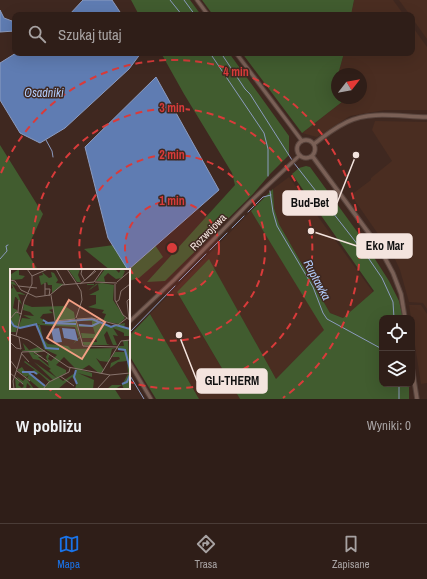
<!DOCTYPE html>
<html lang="pl">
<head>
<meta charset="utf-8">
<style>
	:root { --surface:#2f1e18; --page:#3b2b25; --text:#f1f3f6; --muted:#a7a2a2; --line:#4a3c37; --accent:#1a73e8 }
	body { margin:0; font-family:"Archivo Narrow",sans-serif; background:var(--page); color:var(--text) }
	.controls { position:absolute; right:12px; bottom:12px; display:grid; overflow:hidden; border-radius:8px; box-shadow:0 4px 16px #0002 }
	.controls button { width:36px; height:36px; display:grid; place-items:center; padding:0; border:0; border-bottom:1px solid var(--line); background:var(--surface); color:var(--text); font:20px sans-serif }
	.compass { position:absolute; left:331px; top:68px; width:36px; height:36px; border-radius:50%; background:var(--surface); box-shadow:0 4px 16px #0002; rotate:59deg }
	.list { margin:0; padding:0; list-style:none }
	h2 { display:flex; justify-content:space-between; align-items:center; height:52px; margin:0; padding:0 16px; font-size:17px }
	h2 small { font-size:13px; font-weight:400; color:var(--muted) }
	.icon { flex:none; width:22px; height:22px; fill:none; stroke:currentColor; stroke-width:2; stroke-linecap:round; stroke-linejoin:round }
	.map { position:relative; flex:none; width:427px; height:399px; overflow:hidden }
	.search { position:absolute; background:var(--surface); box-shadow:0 4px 16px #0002; left:12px; right:12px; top:12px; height:44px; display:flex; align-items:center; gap:10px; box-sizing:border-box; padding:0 14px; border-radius:8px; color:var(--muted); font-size:15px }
	.sheet { height:124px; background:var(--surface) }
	nav { display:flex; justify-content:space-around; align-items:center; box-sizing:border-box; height:56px; border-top:1px solid var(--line); background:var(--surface); font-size:11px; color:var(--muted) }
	nav a { display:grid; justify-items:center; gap:2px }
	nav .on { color:var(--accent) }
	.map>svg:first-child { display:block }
	.built { fill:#4a2d21 }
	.green { fill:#415c2f }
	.water { fill:#5f7cb2; stroke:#8c9bbf }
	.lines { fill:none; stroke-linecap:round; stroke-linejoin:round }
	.stream { stroke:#8c9bbf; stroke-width:1 }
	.minor-casing { stroke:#57433c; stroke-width:5 }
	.tertiary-casing { stroke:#57433c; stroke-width:5.5 }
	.minor { stroke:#7a6056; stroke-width:3 }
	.tertiary { stroke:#7a6056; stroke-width:3.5 }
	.ring { fill:none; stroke:#d93b3a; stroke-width:2; stroke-dasharray:7 5 }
	.labels { text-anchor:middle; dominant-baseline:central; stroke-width:3; stroke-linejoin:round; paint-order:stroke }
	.street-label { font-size:11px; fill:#f4e4de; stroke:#3f2820 }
	.water-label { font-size:12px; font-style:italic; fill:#b1cbfa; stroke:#3f2820 }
	.inset-river { fill:none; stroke:#5f7cb2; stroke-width:2 }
	.inset-road { fill:none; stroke:#87736c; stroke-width:1 }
	.view { fill:#f39f84; fill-opacity:0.15; stroke:#f39f84; stroke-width:2 }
	.inset-edge { fill:none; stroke:#f4e4de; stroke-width:2 }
	.centre { fill:#d93b3a; stroke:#3f2820; stroke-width:2 }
	.ring-label { font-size:12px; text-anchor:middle; font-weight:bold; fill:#d93b3a; stroke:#3f2820; stroke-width:3; stroke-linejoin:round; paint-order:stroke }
	.leader { fill:none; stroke:#f4e4de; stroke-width:1.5 }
	.callout-dot { fill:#f4e4de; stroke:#3f2820; stroke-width:1.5 }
	.callout { fill:#f4e4de; stroke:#f4e4de; stroke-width:1.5 }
	.callout-label { font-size:12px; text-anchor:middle; font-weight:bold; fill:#111 }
</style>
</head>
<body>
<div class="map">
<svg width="427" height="399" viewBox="0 0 427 399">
	<rect width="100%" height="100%" fill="#3f2820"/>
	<g class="built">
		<path d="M 354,0 L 393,0 L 404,15 L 351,15 Z"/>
		<path d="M 399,0 L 427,0 L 427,39 L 412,18 L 412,15 L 410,15 Z"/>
		<path d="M 412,26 L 427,47 L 427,110 L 385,110 L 350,116 L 317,137 L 302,133 L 347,98 L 361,98 L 361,74 L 341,74 L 339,71 L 344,53 L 412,53 Z"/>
		<path d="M 375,121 L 427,122 L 427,309 L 423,303 L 409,302 L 400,270 L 394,257 L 351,195 L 371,180 L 371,178 L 392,161 L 372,130 Z"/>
		<path d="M 289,177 L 373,292 L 343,318 L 330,313 L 279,224 L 274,208 L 273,189 Z"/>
		<path d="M 251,211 L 325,330 L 276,379 L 209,260 L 177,292 L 240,399 L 199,399 L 150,314 Z"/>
		<path d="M 409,305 L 421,305 L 427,314 L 427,383 L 421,384 L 412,326 L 412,318 L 411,318 Z"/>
	</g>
	<g class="green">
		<path d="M 131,0 L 190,0 L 201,15 L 139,15 Z"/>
		<path d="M 202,0 L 354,0 L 351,15 L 213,15 Z"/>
		<path d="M 161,53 L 229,53 L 289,136 L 289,155 L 271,173 L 253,194 L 165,281 L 147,282 L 235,185 L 232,173 L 184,94 Z"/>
		<path d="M 242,53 L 344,53 L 339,71 L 341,74 L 337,74 L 337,98 L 347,98 L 302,133 Z"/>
		<path d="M 0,145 L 43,214 L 26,251 L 38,270 L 11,270 L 11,388 L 114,388 L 121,399 L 0,399 Z"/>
		<path d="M 306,166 L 310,167 L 361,237 L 389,281 L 399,301 L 403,318 L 382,318 L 382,384 L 409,384 L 409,399 L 240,399 L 177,292 L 209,259 L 276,379 L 324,330 L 251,211 L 273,189 L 274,208 L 279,224 L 330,313 L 343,318 L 374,291 L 292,174 L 299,168 Z"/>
		<path d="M 114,245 L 155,245 L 163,257 L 139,278 L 129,281 L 129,270 L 110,270 L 84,249 Z"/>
		<path d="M 150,314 L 199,399 L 156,399 L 129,355 L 129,336 Z"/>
	</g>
	<g class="water">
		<path d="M 83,0 L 112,0 L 122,15 L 69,15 Z"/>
		<path d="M 0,10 L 4,18 L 12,21 L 15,20 L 15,31 L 0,32 Z"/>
		<path d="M 16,53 L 141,53 L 129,69 L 65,128 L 40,143 L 20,133 L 0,100 L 0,63 Z"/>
		<path d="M 156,77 L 219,190 L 128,270 L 108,238 L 85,147 Z"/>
	</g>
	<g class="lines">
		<g class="stream">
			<path d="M 170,0 L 182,15"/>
			<path d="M 184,0 L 195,15"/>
			<path d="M 210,53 L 264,133 L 268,149 L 268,176"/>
			<path d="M 221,53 L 245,89 L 250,94 L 292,160"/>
			<path d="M 46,140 L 52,151 L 53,157"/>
			<path d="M 294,163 L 369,259 L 382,278 L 393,302 L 394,318"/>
			<path d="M 270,191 L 273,212 L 277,226 L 313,287 L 323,313 L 327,319 L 382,349"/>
			<path d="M 248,212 L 263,197 L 271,195"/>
			<path d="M 232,228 L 244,216"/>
			<path d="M 210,250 L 227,233"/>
			<path d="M 0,259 L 7,251 L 6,246 L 8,245"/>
			<path d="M 179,281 L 206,254"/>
			<path d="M 129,333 L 175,286"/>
			<path d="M 129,374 L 144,399"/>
			<path d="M 399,384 L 399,399"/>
		</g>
		<defs>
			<g id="minor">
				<path d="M 197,0 L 208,15"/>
				<path d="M 236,53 L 302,141"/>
				<path d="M 129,322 L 174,280 L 249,203 L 300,155"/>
				<path d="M 129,362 L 151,399"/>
			</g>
			<g id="tertiary">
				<circle cx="306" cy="149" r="9"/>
				<path d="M 314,144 C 324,136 335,128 347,122 C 371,110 402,117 427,117"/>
				<path d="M 311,157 L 313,157 L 379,247 L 393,273 L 401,294 L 405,318"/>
				<path d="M 412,367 L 417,399"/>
			</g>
		</defs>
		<use href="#minor" class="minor-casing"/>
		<use href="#tertiary" class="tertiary-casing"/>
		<use href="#minor" class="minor"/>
		<use href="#tertiary" class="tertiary"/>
	</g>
	<circle cx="172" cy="248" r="47" fill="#d93b3a" fill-opacity=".12"/>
	<g class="ring">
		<circle cx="172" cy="248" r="47"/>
		<path d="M82 270A93 93 0 1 1 129 330"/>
		<path d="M34 270A140 140 0 1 1 130 382"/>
		<path d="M61 398A187 187 0 0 1 48 388M11 343A187 187 0 0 1 1 323M1 173A187 187 0 1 1 283 398"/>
	</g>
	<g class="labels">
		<g class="street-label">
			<text transform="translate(208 232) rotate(-46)">Rozwojowa</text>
		</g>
		<g class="water-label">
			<text x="44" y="93">Osadniki</text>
			<text transform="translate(317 280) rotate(62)">Ruptawka</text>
		</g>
	</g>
	<g transform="translate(10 269)">
		<rect width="120" height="120" fill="#3f2820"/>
		<path d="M 9,0 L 9,6 L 15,7 L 12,10 L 2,11 L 0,6 ZM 58,0 L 70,0 L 68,6 L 71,13 L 67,13 ZM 95,0 L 105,0 L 109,4 L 111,0 L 115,2 L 112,9 L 106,10 L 98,4 L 94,8 L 95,13 L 86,12 ZM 32,3 L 39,9 L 42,8 L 41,3 L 44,4 L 48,11 L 46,14 L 54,15 L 42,24 L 42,16 L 38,16 L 37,13 L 31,16 L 29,7 L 33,6 ZM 0,12 L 4,13 L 7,17 L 2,15 L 7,23 L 10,23 L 16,26 L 8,25 L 12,36 L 6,28 L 3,28 L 5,28 L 3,39 L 7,41 L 10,48 L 6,63 L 0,63 L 0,50 L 4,46 L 0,49 L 0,20 L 3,19 ZM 92,14 L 104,16 L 103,31 L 115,49 L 109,55 L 93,52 L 96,45 L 92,44 L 94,41 L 78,38 L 86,35 L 86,26 L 79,26 L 89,21 L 88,15 L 78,22 L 84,16 L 77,16 L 78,26 L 77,15 L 84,15 L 84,16 L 82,19 L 86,15 ZM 14,35 L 22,38 L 55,37 L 64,43 L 65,50 L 45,52 L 43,40 L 39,41 L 43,44 L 33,45 L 30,49 L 35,51 L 32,54 L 66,52 L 70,69 L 63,75 L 69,68 L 65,58 L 30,56 L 33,70 L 38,75 L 58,77 L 61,80 L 106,79 L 102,80 L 99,93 L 90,92 L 86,89 L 94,101 L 90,105 L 79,96 L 71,101 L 82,104 L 82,108 L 68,104 L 84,111 L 83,120 L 65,120 L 67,113 L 62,108 L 48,120 L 30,120 L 17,109 L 19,106 L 16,108 L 7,101 L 12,98 L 16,104 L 25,101 L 14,93 L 15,92 L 41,112 L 43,111 L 24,93 L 47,109 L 39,101 L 41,100 L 29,91 L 23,90 L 18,82 L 11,82 L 15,81 L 13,74 L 19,81 L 28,78 L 34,82 L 23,85 L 33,87 L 28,88 L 39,97 L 36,88 L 38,84 L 40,85 L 38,90 L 41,92 L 47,86 L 34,80 L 27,57 L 30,55 L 8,59 L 12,49 L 21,50 L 13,46 L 24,47 L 20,43 L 13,41 ZM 54,88 L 67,101 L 61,99 L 66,101 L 65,104 L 53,112 L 48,108 L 56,104 L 56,101 L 46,96 ZM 22,103 L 27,106 L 29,104 L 39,113 L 36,117 L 20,104 ZM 84,50 L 101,57 L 115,54 L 114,59 L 120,60 L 120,67 L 114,67 L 114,64 L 103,59 L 108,67 L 103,66 L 107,76 L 103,76 L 97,62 L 94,66 L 97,75 L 100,76 L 74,76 L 72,73 L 87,73 L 86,69 L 72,69 L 71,64 L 85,65 L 83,58 L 69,58 L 68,55 L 82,57 L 82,52 L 68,52 ZM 118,71 L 120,103 L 118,104 L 117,92 L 108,93 L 100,99 L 101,94 L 110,90 L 109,88 L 102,88 L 105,83 L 114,83 L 114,81 L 107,80 L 109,77 L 114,77 L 113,72 ZM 118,105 L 120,105 L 120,120 L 114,120 L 112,116 L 105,120 L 97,120 L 102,116 L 112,116 ZM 6,107 L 13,112 L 16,109 L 24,120 L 17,120 L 21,118 L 17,114 L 16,120 L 6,120 L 5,108 L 10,113 L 8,116 L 12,119 L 14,117 Z" fill="#415c2f" fill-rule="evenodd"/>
		<path d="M 49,59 L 52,73 L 44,74 L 41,60 ZM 52,59 L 65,60 L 68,72 L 54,69 Z" fill="#5f7cb2"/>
		<path class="inset-river" d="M 0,51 L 4,57 L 10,59 L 27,55M 33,51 L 38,54 L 82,50 L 89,53M 35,54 L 66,55M 26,55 L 36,79 L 49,80M 69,56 L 82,57 L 90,53 L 101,58 L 106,56 L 120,60M 108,80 L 115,81 L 120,100M 66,101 L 64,108 L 67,115M 12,103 L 24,103 L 27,105M 19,104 L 35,117M 112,115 L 117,113 L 120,106"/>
		<path class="inset-road" d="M 46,0 L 55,16M 57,0 L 65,12M 72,0 L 71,5 L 75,12M 22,7 L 38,0M 76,10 L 85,1M 0,11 L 5,12 L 11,21 L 26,28 L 40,26 L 52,16 L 84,13M 65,12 L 71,22 L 72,31 L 66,49M 84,13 L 93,0M 85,13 L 107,14M 107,13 L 120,2M 35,14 L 35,27M 70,15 L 86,2M 105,15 L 105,31 L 113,46 L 120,51M 8,17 L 27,19M 35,20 L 40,20 L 39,27M 41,26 L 45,52 L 65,50M 106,33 L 109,31 L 111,22 L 120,15M 8,43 L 9,31M 0,50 L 6,43 L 12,45M 67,50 L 82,49 L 108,56 L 117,49M 66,51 L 73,77 L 108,78M 119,51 L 117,32 L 120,29M 0,65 L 18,71 L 58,98 L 100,106 L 120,104M 6,67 L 14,32 L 22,15 L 22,7 L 17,0M 0,73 L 6,79 L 11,80 L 9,68M 24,83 L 38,93M 11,84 L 19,93M 0,91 L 7,100 L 3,112 L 4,120M 7,100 L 12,83 L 35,82M 7,102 L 20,112M 0,104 L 13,115M 91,105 L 111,72 L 120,71M 50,107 L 64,117M 33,120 L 39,113 L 59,103 L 60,99M 87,120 L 100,106"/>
		<path class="view" d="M 59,31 L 95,53 L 72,90 L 37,69 Z"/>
		<rect width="120" height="120" class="inset-edge"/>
	</g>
	<circle cx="172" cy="248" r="6" class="centre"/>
	<g class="ring-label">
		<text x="236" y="76">4 min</text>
		<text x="172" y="112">3 min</text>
		<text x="172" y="159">2 min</text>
		<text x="172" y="205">1 min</text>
	</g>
	<path class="leader" d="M356 155L337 203M311 231L357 246M179 335L197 381"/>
	<g class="callout-dot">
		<circle cx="356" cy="155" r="4"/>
		<circle cx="311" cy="231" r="4"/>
		<circle cx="179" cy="335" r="4"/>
	</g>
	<g class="callout">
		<rect x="283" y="191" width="54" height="24" rx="4"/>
		<rect x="357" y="234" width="55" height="24" rx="4"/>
		<rect x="197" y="369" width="70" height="24" rx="4"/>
	</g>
	<g class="callout-label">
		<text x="310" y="207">Bud-Bet</text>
		<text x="385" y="250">Eko Mar</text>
		<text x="232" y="385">GLI-THERM</text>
	</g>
</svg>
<div class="controls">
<button><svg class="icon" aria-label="locate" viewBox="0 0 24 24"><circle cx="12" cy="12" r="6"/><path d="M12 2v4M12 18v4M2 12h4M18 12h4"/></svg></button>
<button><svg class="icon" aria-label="layers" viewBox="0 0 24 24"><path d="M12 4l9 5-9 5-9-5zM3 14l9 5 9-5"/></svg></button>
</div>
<svg class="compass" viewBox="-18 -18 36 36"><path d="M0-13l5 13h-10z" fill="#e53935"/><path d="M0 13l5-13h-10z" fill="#a7a2a2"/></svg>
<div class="search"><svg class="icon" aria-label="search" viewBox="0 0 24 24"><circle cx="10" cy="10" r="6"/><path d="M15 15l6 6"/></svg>Szukaj tutaj</div>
</div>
<section class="sheet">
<h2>W pobliżu<small>Wyniki: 0</small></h2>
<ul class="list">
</ul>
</section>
<nav>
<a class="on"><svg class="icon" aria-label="map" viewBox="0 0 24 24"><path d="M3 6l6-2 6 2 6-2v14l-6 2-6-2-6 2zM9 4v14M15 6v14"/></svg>Mapa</a>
<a><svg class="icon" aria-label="directions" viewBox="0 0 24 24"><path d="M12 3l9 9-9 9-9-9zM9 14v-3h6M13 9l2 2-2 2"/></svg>Trasa</a>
<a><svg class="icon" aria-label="saved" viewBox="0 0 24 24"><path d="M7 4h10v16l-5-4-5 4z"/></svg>Zapisane</a>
</nav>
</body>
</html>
